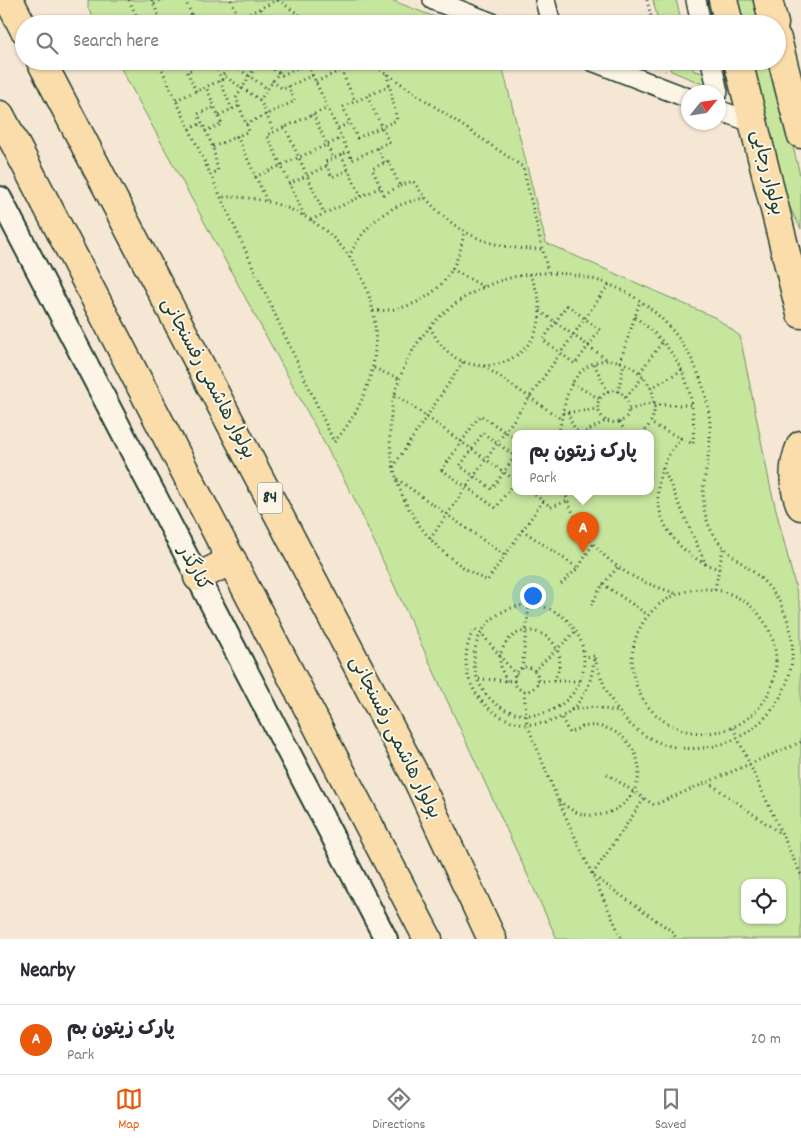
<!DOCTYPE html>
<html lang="en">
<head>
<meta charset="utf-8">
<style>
	:root { --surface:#fff; --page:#f2f2f3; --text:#2b2b33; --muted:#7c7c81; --line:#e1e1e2; --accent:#ea580c }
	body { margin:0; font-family:Dekko,"Playpen Sans Arabic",sans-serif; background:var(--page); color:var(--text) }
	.controls { position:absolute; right:15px; bottom:15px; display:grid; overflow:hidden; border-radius:10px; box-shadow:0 1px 4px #0004 }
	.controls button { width:45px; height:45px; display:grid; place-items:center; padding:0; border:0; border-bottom:1px solid var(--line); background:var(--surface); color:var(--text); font:25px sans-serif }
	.compass { position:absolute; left:681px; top:85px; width:45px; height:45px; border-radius:50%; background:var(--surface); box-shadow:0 1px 4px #0004; rotate:60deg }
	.you { position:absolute; left:532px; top:595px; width:18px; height:18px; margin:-12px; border:4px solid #fff; border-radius:50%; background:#1a73e8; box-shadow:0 0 0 8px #1a73e833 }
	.badge { display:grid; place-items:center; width:32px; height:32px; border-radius:50%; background:var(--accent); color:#fff; font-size:16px; font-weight:700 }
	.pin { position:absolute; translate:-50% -41px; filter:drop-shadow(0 1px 2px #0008) }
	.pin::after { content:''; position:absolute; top:26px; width:18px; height:15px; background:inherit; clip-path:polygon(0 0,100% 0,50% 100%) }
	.popup { position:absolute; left:512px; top:430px; width:142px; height:65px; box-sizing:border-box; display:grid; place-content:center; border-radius:10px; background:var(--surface); filter:drop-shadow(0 1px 4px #0005); font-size:16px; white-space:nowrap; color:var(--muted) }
	.popup b { font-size:19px; color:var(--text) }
	.popup::after { content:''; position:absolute; left:50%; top:100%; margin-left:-10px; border:10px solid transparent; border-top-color:var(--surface) }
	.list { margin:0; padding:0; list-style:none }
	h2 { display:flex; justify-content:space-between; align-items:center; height:65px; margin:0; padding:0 20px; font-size:21px }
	h2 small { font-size:16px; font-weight:400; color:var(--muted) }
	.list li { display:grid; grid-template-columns:32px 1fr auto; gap:15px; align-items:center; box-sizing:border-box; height:70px; padding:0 20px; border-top:1px solid var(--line) }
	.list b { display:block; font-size:19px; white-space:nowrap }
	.list p { margin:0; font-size:16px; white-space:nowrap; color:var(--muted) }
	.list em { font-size:16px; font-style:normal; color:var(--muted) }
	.icon { flex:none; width:28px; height:28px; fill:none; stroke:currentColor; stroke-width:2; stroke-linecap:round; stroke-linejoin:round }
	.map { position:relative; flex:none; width:801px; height:939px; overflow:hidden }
	.search { position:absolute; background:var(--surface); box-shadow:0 1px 4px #0004; left:15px; right:15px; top:15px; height:55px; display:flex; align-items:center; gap:12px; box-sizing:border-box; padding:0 18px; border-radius:28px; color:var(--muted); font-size:19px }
	.sheet { height:135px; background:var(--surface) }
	nav { display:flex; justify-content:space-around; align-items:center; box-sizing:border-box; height:70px; border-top:1px solid var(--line); background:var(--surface); font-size:14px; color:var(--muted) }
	nav a { display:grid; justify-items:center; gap:2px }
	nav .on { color:var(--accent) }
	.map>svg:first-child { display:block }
	.green { fill:#c6e59d; stroke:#729168; fill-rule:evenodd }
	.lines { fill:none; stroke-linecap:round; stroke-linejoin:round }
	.minor-casing { stroke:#1f3d34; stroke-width:22 }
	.tertiary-casing { stroke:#1f3d34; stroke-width:26 }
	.primary-casing { stroke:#1f3d34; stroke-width:31 }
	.trunk-casing { stroke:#1f3d34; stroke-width:31 }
	.path { stroke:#1f3d34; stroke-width:3; stroke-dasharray:1 4; stroke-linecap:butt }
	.minor { stroke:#fcf5e5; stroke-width:19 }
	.tertiary { stroke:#fcf5e5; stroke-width:22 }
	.primary { stroke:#fbddab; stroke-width:28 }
	.trunk { stroke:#fbddab; stroke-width:28 }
	.labels { text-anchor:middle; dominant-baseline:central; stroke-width:4; stroke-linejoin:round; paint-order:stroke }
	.shield { fill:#fcf5e5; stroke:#617469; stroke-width:1 }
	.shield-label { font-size:18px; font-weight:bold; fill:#1f3d34 }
	.street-label { font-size:19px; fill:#1f3d34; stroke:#fcf5e5 }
</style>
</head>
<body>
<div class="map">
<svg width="801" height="939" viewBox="0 0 801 939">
	<rect width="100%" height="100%" fill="#f5e7d3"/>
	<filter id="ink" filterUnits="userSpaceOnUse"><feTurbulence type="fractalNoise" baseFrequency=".02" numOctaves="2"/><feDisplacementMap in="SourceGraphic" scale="10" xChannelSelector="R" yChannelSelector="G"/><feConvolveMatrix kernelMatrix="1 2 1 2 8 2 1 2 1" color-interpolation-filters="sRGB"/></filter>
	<g filter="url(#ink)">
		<g class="green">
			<path d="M 88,0 L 391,0 L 453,24 L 97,24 L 88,8 Z"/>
			<path d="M 653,0 L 676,0 L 682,24 L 659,24 Z"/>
			<path d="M 734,0 L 757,0 L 762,24 L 740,24 Z"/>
			<path d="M 117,61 L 501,61 L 546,243 L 716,318 L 740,336 L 771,490 L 801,609 L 801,939 L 557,939 L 354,498 ZM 650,434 L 650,492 L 516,492 L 516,434 ZM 745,883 L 782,883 L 782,920 L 745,920 Z"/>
			<path d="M 668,61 L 691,61 L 694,71 L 709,74 L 712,88 L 671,71 Z"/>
			<path d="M 749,61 L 772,61 L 801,179 L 801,229 L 782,192 Z"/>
		</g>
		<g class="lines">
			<defs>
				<g id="minor">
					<path d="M 433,0 L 495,24"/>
					<path d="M 545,0 L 551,24"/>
					<path d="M 696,0 L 701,24"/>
					<path d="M 592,61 L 688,98"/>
					<path d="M 711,61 L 718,92"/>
					<path d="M 718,110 L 754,123"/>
				</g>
				<path id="tertiary" d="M 0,198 L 386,939"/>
				<g id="primary">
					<path d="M 723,0 L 729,24"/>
					<path d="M 768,0 L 774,24"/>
					<path d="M 777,39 L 801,134"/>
					<path d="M 738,61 L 801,314"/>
					<path d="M 801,445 C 792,466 792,485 801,506"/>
				</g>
				<g id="trunk">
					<path d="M 9,0 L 24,29"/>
					<path d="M 41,61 L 418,781 L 492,939"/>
					<path d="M 0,115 L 428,939"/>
					<path d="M 198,577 L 232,560"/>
				</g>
			</defs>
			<use href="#minor" class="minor-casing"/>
			<use href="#tertiary" class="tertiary-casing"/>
			<use href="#primary" class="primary-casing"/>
			<use href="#trunk" class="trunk-casing"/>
			<g class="path">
				<path d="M 129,0 L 140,24"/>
				<path d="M 152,0 L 162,24"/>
				<path d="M 185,0 L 196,24"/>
				<path d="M 231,0 L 242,24"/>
				<path d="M 278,0 L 312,24"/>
				<path d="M 647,0 L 653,24"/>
				<path d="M 154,4 L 163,0"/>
				<path d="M 260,9 L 266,24"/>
				<path d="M 227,24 L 278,0"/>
				<path d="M 292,24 L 304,18"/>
				<path d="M 158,61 L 334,442 C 425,340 357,192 221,197"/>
				<path d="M 187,61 L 191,70 L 187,71 L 196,91"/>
				<path d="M 213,61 L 222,80"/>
				<path d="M 227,61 L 268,89"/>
				<path d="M 232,61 L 223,75 L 260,100 L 286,62 L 284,61"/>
				<path d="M 261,61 L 282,75 L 314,61"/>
				<path d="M 306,61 L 352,160 L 389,142 L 367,96"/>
				<path d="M 327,61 L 332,74"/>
				<path d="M 368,61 L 523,167 L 548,272"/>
				<path d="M 663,61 L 665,71"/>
				<path d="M 341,70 L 355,101"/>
				<path d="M 387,74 L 397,120 L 357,138 L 343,107 L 389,86"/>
				<path d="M 220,81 L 232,109"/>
				<path d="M 272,81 L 283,89 L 313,75"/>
				<path d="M 316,82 L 360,61"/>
				<path d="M 176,100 L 226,78"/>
				<path d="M 260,100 L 274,132"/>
				<path d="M 313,114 L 333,158"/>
				<path d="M 219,115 L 239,106"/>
				<path d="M 246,124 L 295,101 L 288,86"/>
				<path d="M 285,127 L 324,213"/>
				<path d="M 338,128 L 350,123"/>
				<path d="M 189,129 L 202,123"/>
				<path d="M 205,131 L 222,124 L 206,87"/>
				<path d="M 237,136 L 267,201"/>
				<path d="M 213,147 L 249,131 L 236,98 L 259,61"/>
				<path d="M 377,148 L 384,163"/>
				<path d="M 341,155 L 361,196"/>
				<path d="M 388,161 L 400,186 L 384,194 L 372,169 Z"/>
				<path d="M 348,170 L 332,177 L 325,162 L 348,152"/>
				<path d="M 210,175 L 218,171 L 213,147 L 198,114 L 215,107"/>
				<path d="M 255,177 L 342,138"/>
				<path d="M 289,184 L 327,166"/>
				<path d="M 400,186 L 413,181 C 445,228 485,251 543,249"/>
				<path d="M 304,215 L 267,135 L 328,108"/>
				<path d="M 311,220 L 381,187"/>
				<path d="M 349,257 C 364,224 389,204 425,198"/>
				<path d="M 452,269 L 484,287"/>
				<path d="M 567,305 L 600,330 L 575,364 L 543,340 Z"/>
				<path d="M 373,311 C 424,311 457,282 464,232"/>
				<path d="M 540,311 L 609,361"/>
				<path d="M 635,317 C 680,350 697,388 693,444 L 650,423"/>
				<path d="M 430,327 C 466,406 574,352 529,274"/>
				<path d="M 620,362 L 640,301"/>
				<path d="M 594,364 L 608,392"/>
				<path d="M 484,366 L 561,419"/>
				<path d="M 374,368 L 399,379"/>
				<path d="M 640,372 L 663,341"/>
				<path d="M 572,383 L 600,399"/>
				<path d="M 651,388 L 682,370"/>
				<path d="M 618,392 L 624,363"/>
				<path d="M 395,394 L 516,481"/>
				<path d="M 626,397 L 644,376"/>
				<path d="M 654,405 L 693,405"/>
				<path d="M 629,410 L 654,402"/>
				<path d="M 568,412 L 572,424 L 579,434"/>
				<path d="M 563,413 L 598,409"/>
				<path d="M 620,422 L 626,434"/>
				<path d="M 483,433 L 515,456 L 492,489 L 460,466 Z"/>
				<path d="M 559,434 C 562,416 565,391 577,376 C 614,331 683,392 642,434"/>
				<path d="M 581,434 L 606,421 C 643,432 628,375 604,394 C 594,402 597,413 606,421"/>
				<path d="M 681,438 C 674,447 667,456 663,467 C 645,513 676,556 719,569"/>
				<path d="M 516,439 L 480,415 L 442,470 L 496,508 L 516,479"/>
				<path d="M 393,467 L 463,362"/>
				<path d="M 663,468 L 706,565"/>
				<path d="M 397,479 L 504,555"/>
				<path d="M 531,492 L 551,507 L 567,501"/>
				<path d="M 565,492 C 576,531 606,565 644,582 C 654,586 666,590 677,594"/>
				<path d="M 543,501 L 487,581 C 460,567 437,550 420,526 C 358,441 396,319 494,283 C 533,268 576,270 615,287 C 655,304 687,340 701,381 C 709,402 712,427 709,449 C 706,478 697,499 710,528 C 721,551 740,560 758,576 C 782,597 795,628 792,659 C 785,736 691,777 632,726 C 611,707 602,682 594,656"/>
				<path d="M 522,530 L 578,568"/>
				<path d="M 430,539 L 609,284"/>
				<path d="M 561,584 L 578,568 L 593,544"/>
				<path d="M 603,584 L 648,615"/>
				<circle cx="704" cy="661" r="72"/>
				<path d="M 715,589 L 723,549"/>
				<path d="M 591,605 L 603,584 L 618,567"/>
				<circle cx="529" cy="660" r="55"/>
				<circle cx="526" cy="679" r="12"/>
				<path d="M 522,669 L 529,605"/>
				<path d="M 534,671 L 576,631"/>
				<path d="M 516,675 L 481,633 L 474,629 C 465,646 463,666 471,684 C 491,730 555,740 583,696 C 591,683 593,670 594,656 L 584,657"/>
				<path d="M 479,679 L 515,681"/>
				<path d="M 507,681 C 501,671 497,659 503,648 C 522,610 579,642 553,681"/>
				<path d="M 538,681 L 580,681"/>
				<path d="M 524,691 L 527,724 L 558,800 L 622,939"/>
				<path d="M 571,710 L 594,707 L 619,712"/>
				<path d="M 733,728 L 801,875"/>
				<path d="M 607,774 L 654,805 L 801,742"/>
				<path d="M 708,782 L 781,834"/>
				<path d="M 644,799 L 592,875 L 673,932 L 676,939"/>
				<path d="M 559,801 C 566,806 573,812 582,814 C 610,821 638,800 639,772 C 639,747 618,727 595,726 C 585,725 577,729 569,733 L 561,716"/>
			</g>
			<use href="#minor" class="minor"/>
			<use href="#tertiary" class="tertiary"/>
			<use href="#primary" class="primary"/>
			<use href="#trunk" class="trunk"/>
		</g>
	</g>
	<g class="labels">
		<rect class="shield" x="257.5" y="482.5" width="25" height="31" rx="4"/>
		<g class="shield-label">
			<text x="270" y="498">84</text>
		</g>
		<g class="street-label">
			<text transform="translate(766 173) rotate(76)">بولوار رجایی</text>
			<text transform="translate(207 379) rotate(62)">بولوار هاشمی رفسنجانی</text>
			<text transform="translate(193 569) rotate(62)">کنارگذر</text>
			<text transform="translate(394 738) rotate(63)">بولوار هاشمی رفسنجانی</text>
		</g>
	</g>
</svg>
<div class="controls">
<button><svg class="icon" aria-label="locate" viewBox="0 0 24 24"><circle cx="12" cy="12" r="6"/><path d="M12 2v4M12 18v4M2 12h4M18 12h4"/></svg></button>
</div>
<svg class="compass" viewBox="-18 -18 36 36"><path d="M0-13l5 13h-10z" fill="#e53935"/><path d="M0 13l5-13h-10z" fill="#7c7c81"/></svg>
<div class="you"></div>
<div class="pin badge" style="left:583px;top:553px">A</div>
<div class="popup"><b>پارک زیتون بم</b>Park</div>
<div class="search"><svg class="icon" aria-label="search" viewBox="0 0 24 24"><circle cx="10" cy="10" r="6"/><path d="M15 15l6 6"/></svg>Search here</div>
</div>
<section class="sheet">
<h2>Nearby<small></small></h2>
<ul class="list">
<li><span class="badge">A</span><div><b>پارک زیتون بم</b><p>Park</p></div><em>20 m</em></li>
</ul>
</section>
<nav>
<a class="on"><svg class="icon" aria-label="map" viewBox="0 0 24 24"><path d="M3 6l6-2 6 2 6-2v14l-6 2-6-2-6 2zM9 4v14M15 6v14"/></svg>Map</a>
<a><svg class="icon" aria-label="directions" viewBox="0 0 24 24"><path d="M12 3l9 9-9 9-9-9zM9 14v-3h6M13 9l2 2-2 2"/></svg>Directions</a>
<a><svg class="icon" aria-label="saved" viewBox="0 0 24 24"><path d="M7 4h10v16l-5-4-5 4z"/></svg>Saved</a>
</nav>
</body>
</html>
